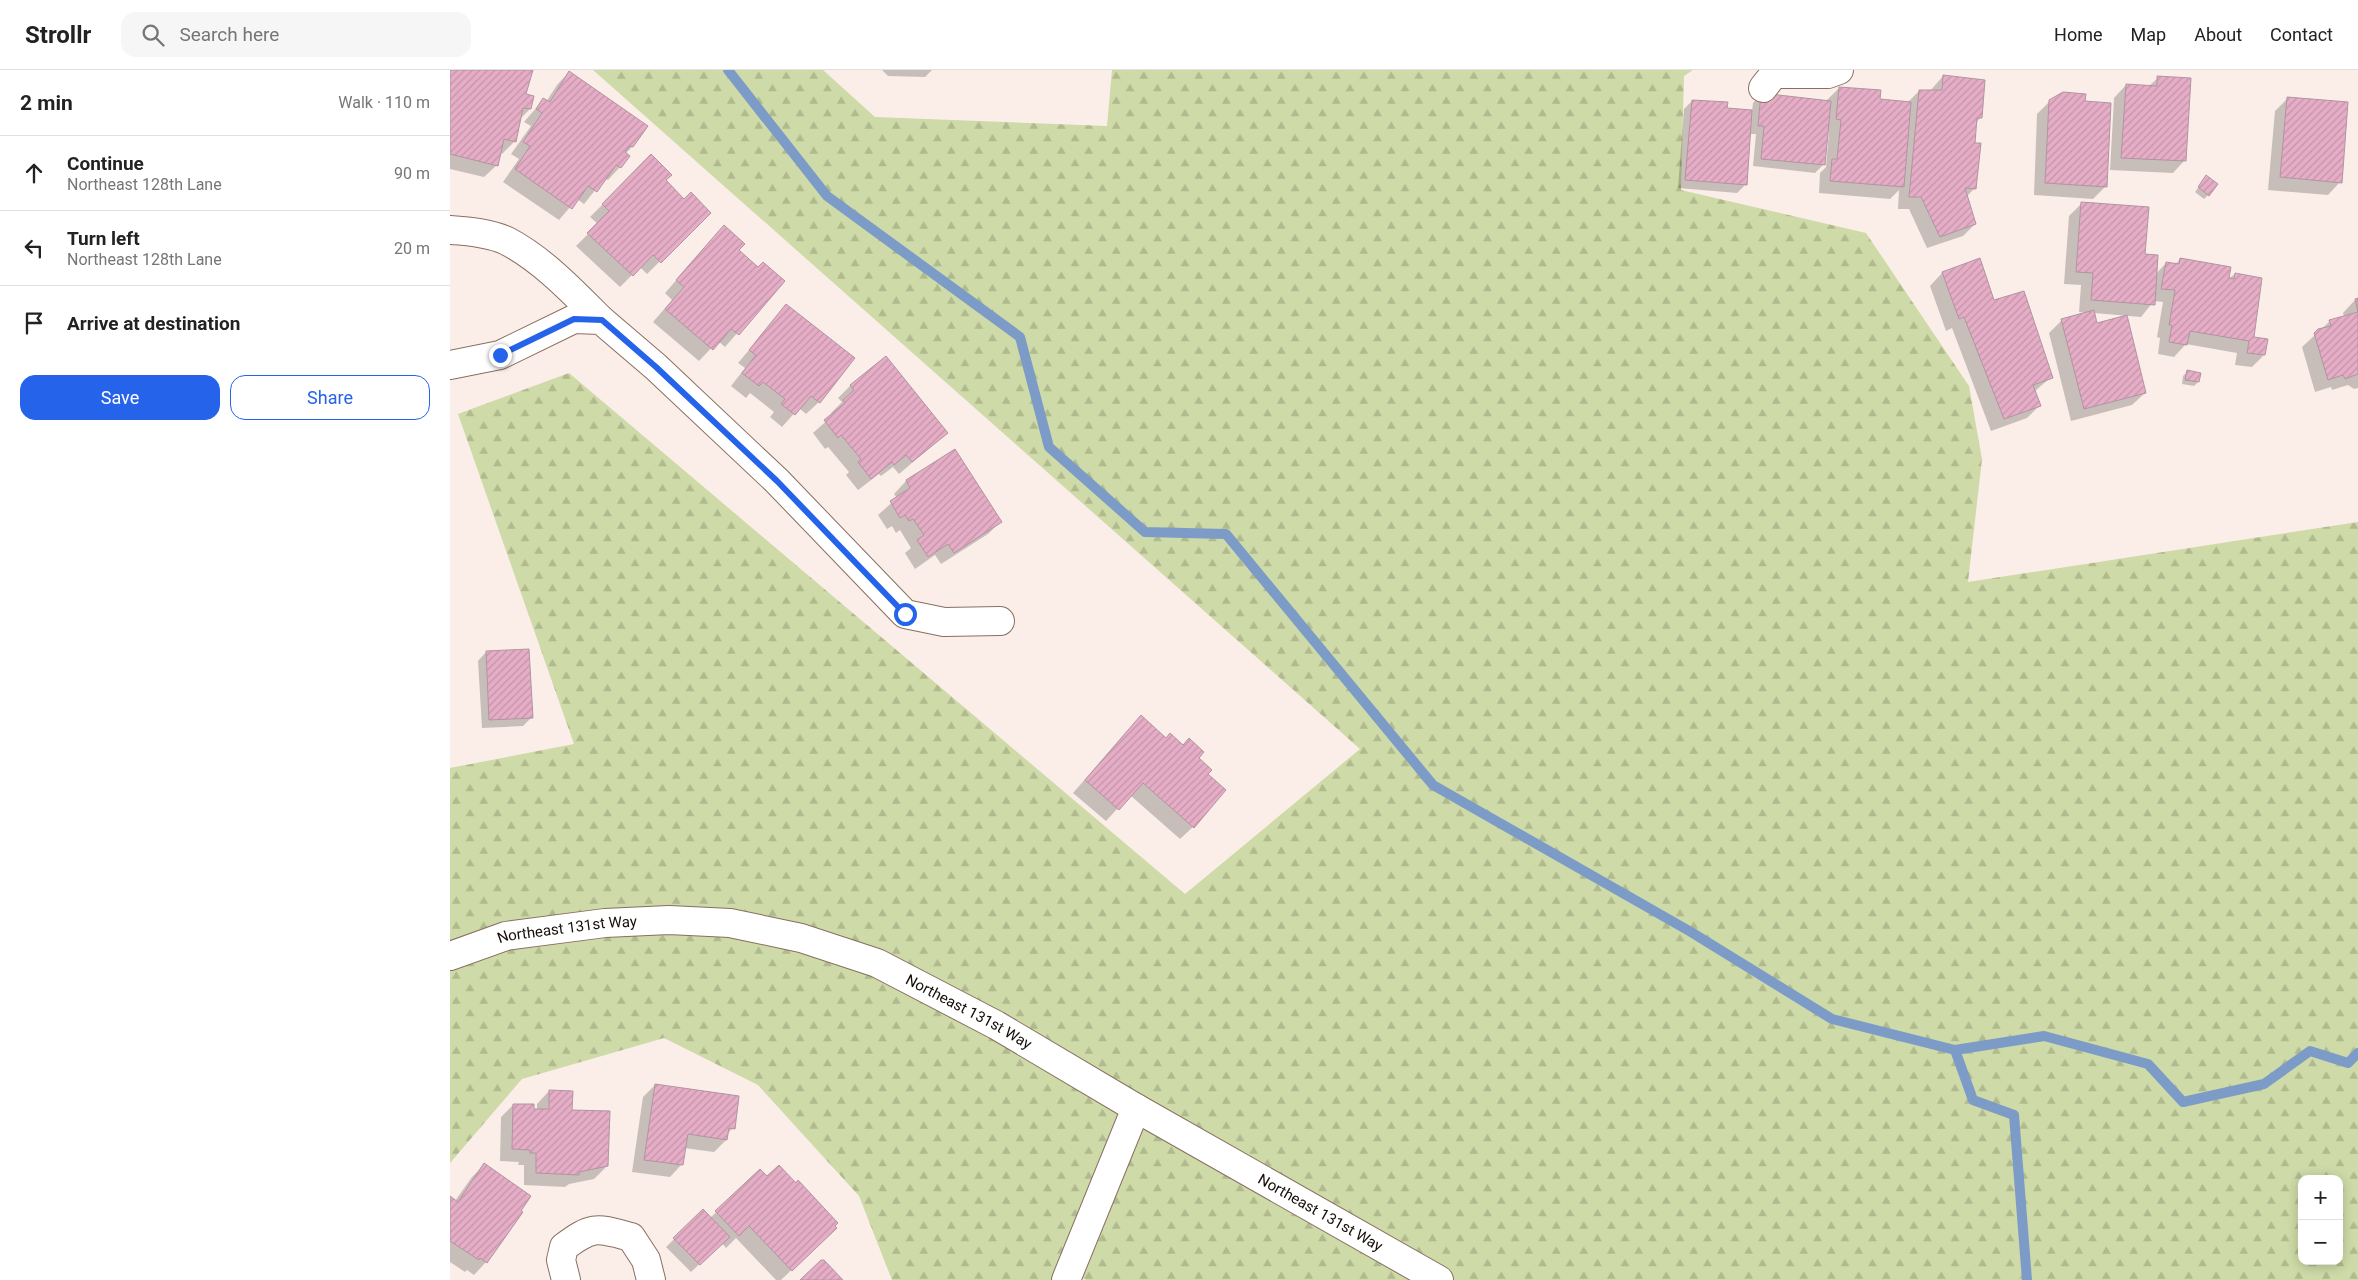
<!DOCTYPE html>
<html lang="en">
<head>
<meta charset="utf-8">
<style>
	:root { --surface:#fff; --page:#f6f6f6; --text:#222; --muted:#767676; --line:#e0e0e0; --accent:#2563eb }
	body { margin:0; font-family:Roboto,sans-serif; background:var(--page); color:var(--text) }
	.controls { position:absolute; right:15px; bottom:15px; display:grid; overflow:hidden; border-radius:10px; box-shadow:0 2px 12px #0003 }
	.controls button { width:45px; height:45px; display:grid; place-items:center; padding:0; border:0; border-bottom:1px solid var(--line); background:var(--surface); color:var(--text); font:25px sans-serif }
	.stop { position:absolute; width:15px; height:15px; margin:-11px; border:4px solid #2563eb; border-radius:50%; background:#fff }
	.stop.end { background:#2563eb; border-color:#fff; box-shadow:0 1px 5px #0008 }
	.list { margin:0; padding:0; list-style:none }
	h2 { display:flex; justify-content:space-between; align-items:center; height:65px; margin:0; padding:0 20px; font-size:21px }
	h2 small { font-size:16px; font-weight:400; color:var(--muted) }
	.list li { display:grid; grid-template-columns:32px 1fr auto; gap:15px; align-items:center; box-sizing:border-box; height:75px; padding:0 20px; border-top:1px solid var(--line) }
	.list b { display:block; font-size:19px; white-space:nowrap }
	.list p { margin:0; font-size:16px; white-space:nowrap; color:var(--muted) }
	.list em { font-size:16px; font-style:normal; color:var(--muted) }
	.actions { display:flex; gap:10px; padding:15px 20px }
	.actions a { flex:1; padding:11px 0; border:1px solid var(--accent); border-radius:15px; text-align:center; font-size:18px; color:var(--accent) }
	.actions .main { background:var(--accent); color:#fff }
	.icon { flex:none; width:28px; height:28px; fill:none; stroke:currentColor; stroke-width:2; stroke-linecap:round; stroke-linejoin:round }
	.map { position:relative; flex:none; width:1908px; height:1210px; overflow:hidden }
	header { display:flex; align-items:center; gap:30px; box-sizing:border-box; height:70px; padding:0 25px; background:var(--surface); border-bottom:1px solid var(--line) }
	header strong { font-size:24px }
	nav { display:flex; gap:28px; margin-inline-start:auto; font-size:18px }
	.search { width:350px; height:45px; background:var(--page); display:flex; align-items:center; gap:12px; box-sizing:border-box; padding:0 18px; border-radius:15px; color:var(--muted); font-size:19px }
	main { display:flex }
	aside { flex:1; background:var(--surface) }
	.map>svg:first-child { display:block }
	.forest { fill:url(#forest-firs); fill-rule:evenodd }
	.shadow { fill:#0003 }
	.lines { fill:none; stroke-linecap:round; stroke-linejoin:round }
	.stream { stroke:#7d9bc7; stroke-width:10 }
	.building { fill:url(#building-hatch); stroke:#b294a1 }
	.minor-casing { stroke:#896e61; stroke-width:30 }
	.minor { stroke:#fff; stroke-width:28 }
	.route { stroke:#2563eb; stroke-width:6 }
	.labels { text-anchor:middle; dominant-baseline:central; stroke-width:4; stroke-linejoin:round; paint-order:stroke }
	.street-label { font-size:15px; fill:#160c08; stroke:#fbeee8 }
</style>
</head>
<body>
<header>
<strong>Strollr</strong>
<div class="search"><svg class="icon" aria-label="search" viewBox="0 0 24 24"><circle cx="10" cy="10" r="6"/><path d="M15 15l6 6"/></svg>Search here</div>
<nav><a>Home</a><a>Map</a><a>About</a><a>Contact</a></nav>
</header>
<main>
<aside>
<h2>2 min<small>Walk · 110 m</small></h2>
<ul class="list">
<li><svg class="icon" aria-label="ahead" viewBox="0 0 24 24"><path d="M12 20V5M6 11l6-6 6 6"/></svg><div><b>Continue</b><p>Northeast 128th Lane</p></div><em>90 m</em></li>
<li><svg class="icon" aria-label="left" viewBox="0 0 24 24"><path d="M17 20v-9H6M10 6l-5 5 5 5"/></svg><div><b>Turn left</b><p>Northeast 128th Lane</p></div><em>20 m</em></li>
<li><svg class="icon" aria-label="arrive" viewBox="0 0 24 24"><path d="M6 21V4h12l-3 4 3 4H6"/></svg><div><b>Arrive at destination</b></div></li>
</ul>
<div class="actions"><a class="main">Save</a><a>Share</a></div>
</aside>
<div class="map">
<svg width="1908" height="1210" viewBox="0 0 1908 1210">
	<defs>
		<pattern id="forest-firs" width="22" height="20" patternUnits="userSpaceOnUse" patternTransform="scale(1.25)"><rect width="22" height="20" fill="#cedaa7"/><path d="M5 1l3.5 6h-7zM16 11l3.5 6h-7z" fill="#b0ba8e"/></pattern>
		<pattern id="building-hatch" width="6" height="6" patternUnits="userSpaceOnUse" patternTransform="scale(1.25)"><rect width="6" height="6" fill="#e5adc6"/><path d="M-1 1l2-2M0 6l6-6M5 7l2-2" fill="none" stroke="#c494a9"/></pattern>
	</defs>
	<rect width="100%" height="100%" fill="#fbeee8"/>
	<path class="forest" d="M 143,0 L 373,0 L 425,47 L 657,56 L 662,0 L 1243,0 L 1234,6 L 1231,120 L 1416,163 L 1519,316 L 1532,389 L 1518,512 L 1908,452 L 1908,1210 L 636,1210 L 621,1202 L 616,1210 L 442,1210 L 409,1126 L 308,1015 L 214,968 L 72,1009 L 0,1093 L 0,698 L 124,674 L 8,344 L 119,303 L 735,824 L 910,679 ZM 1852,1109 L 1889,1109 L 1889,1191 L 1852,1191 Z"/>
	<g class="shadow">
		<path d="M 0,0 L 81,0 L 74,25 L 82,27 L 80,39 L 70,49 L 65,71 L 52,84 L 50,83 L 47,95 L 34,107 L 0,99 Z"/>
		<path d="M 432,0 L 482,0 L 475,7 L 438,6 Z"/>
		<path d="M 119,2 L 182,77 L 175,84 L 170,97 L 158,110 L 155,108 L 134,134 L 127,129 L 109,150 L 53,112 L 69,89 L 61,84 L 81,56 L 74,52 L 93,30 L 96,32 L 107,15 Z"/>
		<path d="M 1493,6 L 1531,47 L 1526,53 L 1524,74 L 1525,118 L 1516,127 L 1525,154 L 1513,166 L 1477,178 L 1459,139 L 1448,139 L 1449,120 L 1440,129 L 1369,123 L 1370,103 L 1376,97 L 1379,61 L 1377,61 L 1373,95 L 1365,103 L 1303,96 L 1306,64 L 1299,64 L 1296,114 L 1287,123 L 1228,118 L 1234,39 L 1242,31 L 1276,39 L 1302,41 L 1303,33 L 1311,24 L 1376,31 L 1389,18 L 1429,30 L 1457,33 L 1469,21 L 1480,21 Z"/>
		<path d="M 1708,8 L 1735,90 L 1723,103 L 1660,100 L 1664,28 L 1676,15 L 1699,16 Z"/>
		<path d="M 1837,29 L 1890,112 L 1878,125 L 1818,120 L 1825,41 Z"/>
		<path d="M 1600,31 L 1634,32 L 1656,116 L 1643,129 L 1584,125 L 1587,44 Z"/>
		<path d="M 201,86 L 215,110 L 234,131 L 259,143 L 197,204 L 190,197 L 170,217 L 126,176 L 148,154 L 140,147 Z"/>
		<path d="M 1753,111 L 1758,125 L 1754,129 L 1745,122 Z"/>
		<path d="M 1632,133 L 1694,185 L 1706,204 L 1716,193 L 1725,195 L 1730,189 L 1778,209 L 1785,204 L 1802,268 L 1814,285 L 1802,297 L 1785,295 L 1787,283 L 1736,274 L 1724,287 L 1708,284 L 1710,268 L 1707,267 L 1713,232 L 1704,231 L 1691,247 L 1644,243 L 1646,254 L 1695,323 L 1682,335 L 1621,351 L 1599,263 L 1612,250 L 1639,243 L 1629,242 L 1631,215 L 1614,214 L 1619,146 Z"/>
		<path d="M 274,156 L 288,180 L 308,199 L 333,211 L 275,277 L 268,271 L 249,291 L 203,252 L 222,230 L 215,223 Z"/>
		<path d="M 1529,189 L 1544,231 L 1601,307 L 1584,322 L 1589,336 L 1577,348 L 1541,361 L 1502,258 L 1496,261 L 1480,216 L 1492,203 Z"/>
		<path d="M 1905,230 L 1908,230 L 1908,318 L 1904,319 L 1898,315 L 1882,320 L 1881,317 L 1865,322 L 1852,277 L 1880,251 L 1894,247 L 1893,243 Z"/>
		<path d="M 336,236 L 369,332 L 356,344 L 349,338 L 332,357 L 320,347 L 324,342 L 300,323 L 296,328 L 281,316 L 295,298 L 288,293 Z"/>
		<path d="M 1737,302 L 1749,304 L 1748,312 L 1744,316 L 1732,314 L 1733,306 Z"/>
		<path d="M 401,315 L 497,363 L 449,404 L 443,397 L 431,406 L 429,404 L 408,420 L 396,405 L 399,402 L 378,377 L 375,379 L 363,363 L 383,345 L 381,343 L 392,332 L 388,328 Z"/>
		<path d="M 504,381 L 550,452 L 538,464 L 491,494 L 485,485 L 465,499 L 455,483 L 461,478 L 450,460 L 446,463 L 442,456 L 437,459 L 428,445 L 447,428 L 444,424 L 456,411 Z"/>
		<path d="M 36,582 L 81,648 L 73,656 L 32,658 L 28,591 Z"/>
		<path d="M 679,659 L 716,669 L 747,688 L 756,704 L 743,757 L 730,769 L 680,725 L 656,751 L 623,723 Z"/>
		<path d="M 205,1015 L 283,1058 L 277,1064 L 276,1070 L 264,1082 L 234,1078 L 232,1094 L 220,1107 L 182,1102 L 193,1027 Z"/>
		<path d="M 99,1021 L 121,1041 L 157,1096 L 144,1109 L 119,1114 L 115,1117 L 74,1115 L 74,1095 L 68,1095 L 69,1092 L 50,1091 L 51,1047 L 63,1035 L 87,1040 L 87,1034 Z"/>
		<path d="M 34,1095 L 36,1192 L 24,1205 L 17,1200 L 15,1202 L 0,1192 L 0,1128 L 5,1131 L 22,1107 Z"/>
		<path d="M 310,1101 L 373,1170 L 331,1210 L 326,1210 L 286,1168 L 276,1178 L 272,1173 L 241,1202 L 216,1177 L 253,1141 L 260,1148 Z"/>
	</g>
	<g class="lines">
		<g class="stream">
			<path d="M 278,0 L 377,126 L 570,267 L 599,377 L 695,462 L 776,464 L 983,715 L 1241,862 L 1382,949 L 1505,980 L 1594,966 L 1698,994 L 1733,1032 L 1814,1014 L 1860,981 L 1898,993 L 1908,983"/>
			<path d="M 1505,980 L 1523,1030 L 1564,1045 L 1577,1210"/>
		</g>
	</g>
	<g class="building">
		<path d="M 0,0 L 83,0 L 76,24 L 84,26 L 81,39 L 73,38 L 66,72 L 54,69 L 48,96 L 0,84 Z"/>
		<path d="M 119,1 L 198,56 L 183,77 L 180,76 L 175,82 L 180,86 L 171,98 L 166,95 L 147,122 L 138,116 L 122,139 L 65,99 L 80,76 L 73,72 L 92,43 L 86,39 L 93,28 L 100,32 Z"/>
		<path d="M 1493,5 L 1535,10 L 1532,48 L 1527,48 L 1525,73 L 1531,73 L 1526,119 L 1515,118 L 1526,154 L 1490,167 L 1471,127 L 1459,127 L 1469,20 L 1492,20 Z"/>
		<path d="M 1707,6 L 1741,8 L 1736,91 L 1671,88 L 1676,14 L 1707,16 Z"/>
		<path d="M 1389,17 L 1431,20 L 1430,29 L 1461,32 L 1454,117 L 1380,111 L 1382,89 L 1387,89 L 1391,50 L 1386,49 Z"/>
		<path d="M 1613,22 L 1636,24 L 1635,31 L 1661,33 L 1657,117 L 1595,113 L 1599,30 Z"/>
		<path d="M 1311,23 L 1381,31 L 1375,95 L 1311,89 L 1314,56 L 1308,56 Z"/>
		<path d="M 1837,27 L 1898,32 L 1892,113 L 1830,107 Z"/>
		<path d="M 1242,30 L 1278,32 L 1277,38 L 1302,40 L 1297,115 L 1235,110 Z"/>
		<path d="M 201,84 L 222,105 L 216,110 L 234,129 L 241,122 L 261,143 L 211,193 L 203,185 L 183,206 L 137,163 L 159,141 L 152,134 Z"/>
		<path d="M 1756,105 L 1768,114 L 1759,126 L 1748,117 Z"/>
		<path d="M 1631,132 L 1699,137 L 1695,184 L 1708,185 L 1705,235 L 1641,230 L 1643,203 L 1626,202 Z"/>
		<path d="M 274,155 L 295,174 L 289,180 L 308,197 L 313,192 L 335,211 L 289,265 L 281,259 L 263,280 L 215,239 L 234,217 L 226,210 Z"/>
		<path d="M 1530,188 L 1544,230 L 1574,221 L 1603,308 L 1583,315 L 1591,336 L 1554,349 L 1514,247 L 1509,249 L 1492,202 Z"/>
		<path d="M 1730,188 L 1781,197 L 1779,208 L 1784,209 L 1785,203 L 1812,208 L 1804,267 L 1818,269 L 1815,285 L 1797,283 L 1799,271 L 1740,261 L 1737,275 L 1719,272 L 1722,255 L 1719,255 L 1725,220 L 1711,219 L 1716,192 L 1729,194 Z"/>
		<path d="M 1908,228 L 1908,304 L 1895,309 L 1893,305 L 1878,310 L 1864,263 L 1868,259 L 1881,256 L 1879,250 L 1908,242 L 1905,229 Z"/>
		<path d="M 336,234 L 405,288 L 370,333 L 361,326 L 345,345 L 331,334 L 335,329 L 313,312 L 309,316 L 292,303 L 306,285 L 299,280 Z"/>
		<path d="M 1644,240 L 1647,253 L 1677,245 L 1696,323 L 1634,339 L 1611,249 Z"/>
		<path d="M 436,286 L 498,363 L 462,392 L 456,385 L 444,395 L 442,392 L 421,409 L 408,392 L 411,389 L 391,365 L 388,368 L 374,350 L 395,333 L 393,330 L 404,320 L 400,315 Z"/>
		<path d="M 1737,300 L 1751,303 L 1749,312 L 1735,310 Z"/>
		<path d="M 505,379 L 552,452 L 504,483 L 498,474 L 478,487 L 467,470 L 474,465 L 463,449 L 459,451 L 455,445 L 450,448 L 440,431 L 460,418 L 456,410 Z"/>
		<path d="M 79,579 L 83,648 L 39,650 L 36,581 Z"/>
		<path d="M 691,645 L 716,668 L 720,663 L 733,675 L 739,668 L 754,682 L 749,688 L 762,700 L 758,704 L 776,720 L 744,758 L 693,713 L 669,740 L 635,710 Z"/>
		<path d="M 205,1014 L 289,1026 L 285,1059 L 279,1058 L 277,1070 L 238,1064 L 233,1095 L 194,1090 Z"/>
		<path d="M 99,1020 L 123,1021 L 122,1040 L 160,1041 L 158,1096 L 129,1102 L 129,1105 L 86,1103 L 86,1083 L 80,1083 L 80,1080 L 62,1079 L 63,1034 L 84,1034 L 84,1039 L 99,1039 Z"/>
		<path d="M 34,1093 L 81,1126 L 71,1141 L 73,1142 L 37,1193 L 30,1188 L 29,1190 L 0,1171 L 0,1126 L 8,1132 Z"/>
		<path d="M 329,1095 L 346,1113 L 348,1110 L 388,1153 L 385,1156 L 387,1158 L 342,1201 L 299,1156 L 289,1166 L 265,1141 L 310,1099 L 317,1106 Z"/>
		<path d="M 253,1139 L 280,1167 L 250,1195 L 223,1168 Z"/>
		<path d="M 371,1190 L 374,1190 L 393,1210 L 350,1210 Z"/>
	</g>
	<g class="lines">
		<defs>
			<g id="minor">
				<path d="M 1313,18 L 1324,4 L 1378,4 L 1389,0"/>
				<path d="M 0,160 C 18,161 40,163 57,171 C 93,190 123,222 151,250"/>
				<path d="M 0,295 L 50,285 L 124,249 L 151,250 L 206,297 L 327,411 L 455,544 L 494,552 L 550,551"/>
				<path id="s1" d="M 0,886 L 56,866 L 155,853 L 219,850 L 280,853 L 351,868 L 427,893 L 546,955 L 686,1038 L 989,1210"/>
				<path d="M 116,1210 L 111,1190 L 114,1177 C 143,1155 147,1158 181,1167 L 196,1190 L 201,1210"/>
				<path d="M 616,1210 L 686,1038"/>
			</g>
		</defs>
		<use href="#minor" class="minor-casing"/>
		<use href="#minor" class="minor"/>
	</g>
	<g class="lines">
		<path class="route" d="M 50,285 L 124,249 L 152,250 L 206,297 L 327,411 L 455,544"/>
	</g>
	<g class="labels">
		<g class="street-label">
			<text stroke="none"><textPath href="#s1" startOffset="121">Northeast 131st Way</textPath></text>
			<text stroke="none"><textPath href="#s1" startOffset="541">Northeast 131st Way</textPath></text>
			<text stroke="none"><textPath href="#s1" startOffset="946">Northeast 131st Way</textPath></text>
		</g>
	</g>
</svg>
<div class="controls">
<button>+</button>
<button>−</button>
</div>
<div class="stop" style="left:455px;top:544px"></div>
<div class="stop end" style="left:50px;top:285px"></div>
</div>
</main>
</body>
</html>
